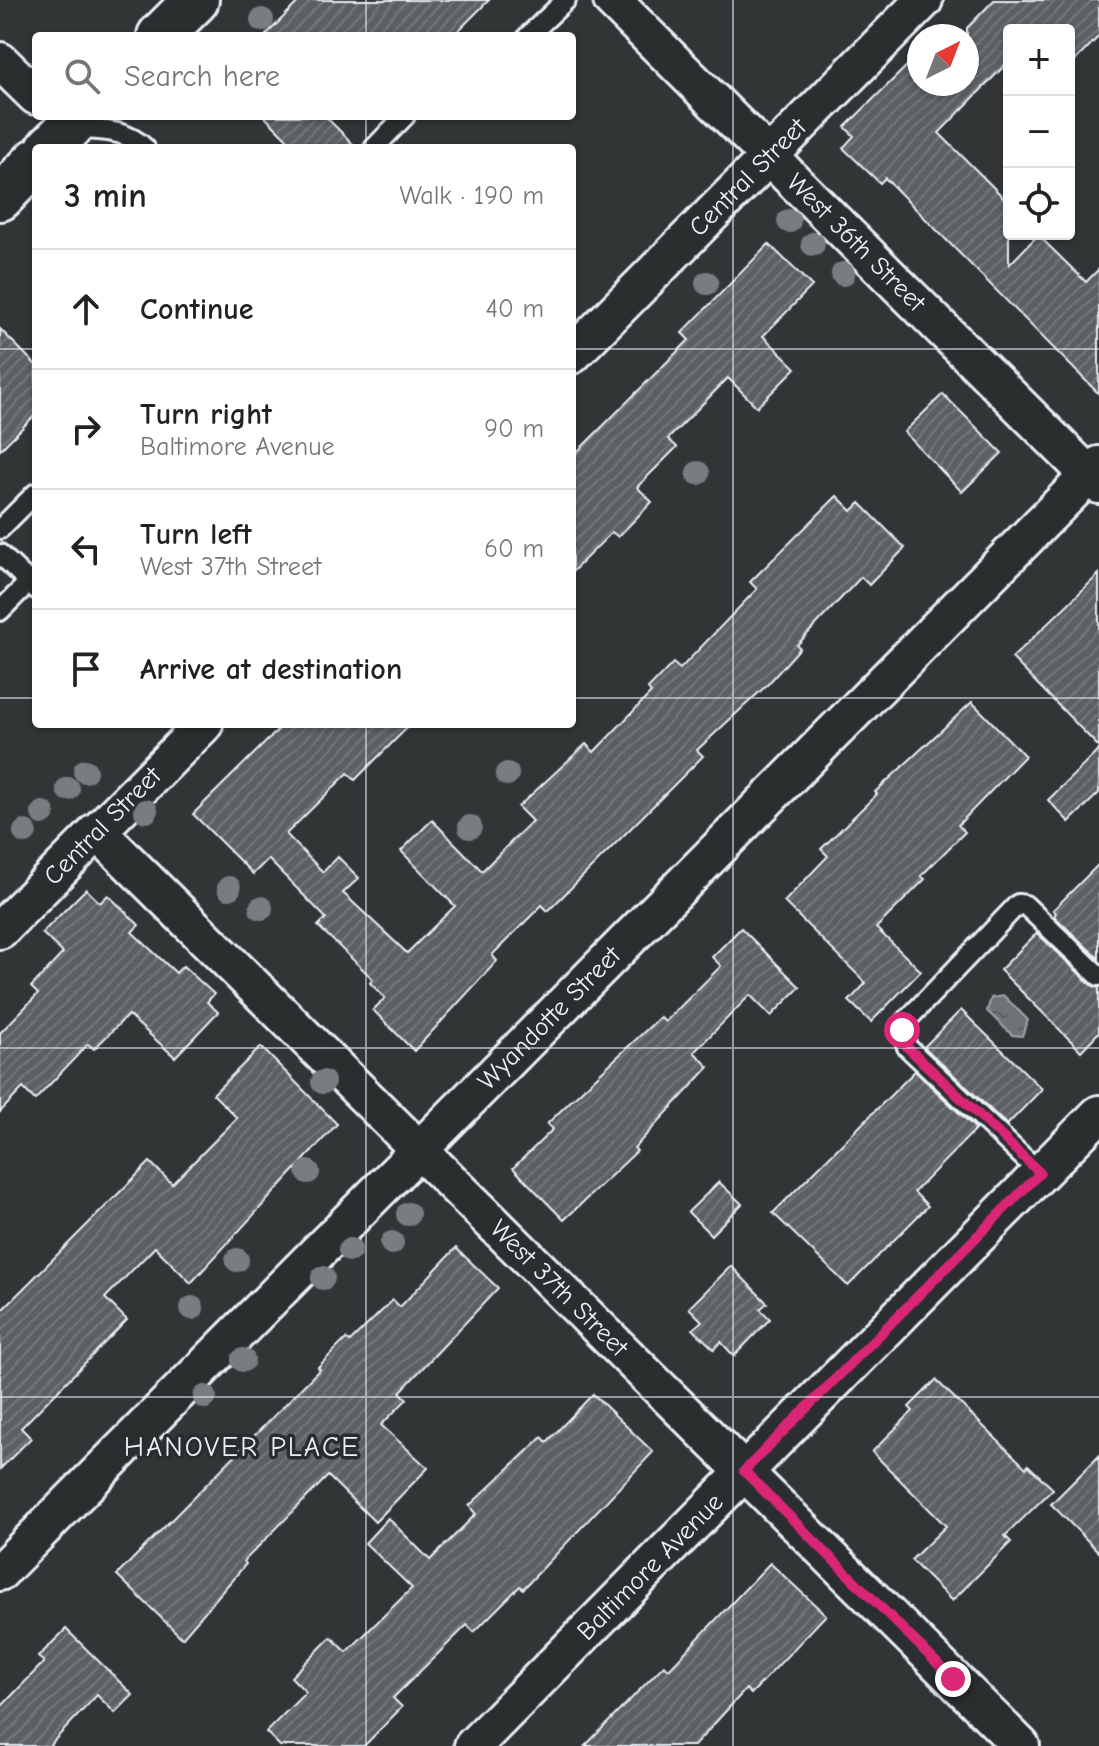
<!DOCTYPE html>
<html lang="en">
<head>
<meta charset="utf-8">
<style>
	:root { --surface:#fff; --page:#f2f2f2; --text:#222; --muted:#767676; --line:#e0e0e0 }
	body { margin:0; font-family:"Comic Neue",sans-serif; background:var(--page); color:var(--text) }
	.controls { position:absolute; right:24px; top:24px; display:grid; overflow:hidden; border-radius:8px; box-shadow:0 2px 6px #0004 }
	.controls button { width:72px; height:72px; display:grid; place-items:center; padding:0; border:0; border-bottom:2px solid var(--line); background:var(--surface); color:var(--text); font:40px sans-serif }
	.compass { position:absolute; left:907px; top:24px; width:72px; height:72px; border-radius:50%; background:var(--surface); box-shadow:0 2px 6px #0004; rotate:42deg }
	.stop { position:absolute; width:24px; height:24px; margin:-18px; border:6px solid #db2777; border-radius:50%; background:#fff }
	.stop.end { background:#db2777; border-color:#fff; box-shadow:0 2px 8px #0008 }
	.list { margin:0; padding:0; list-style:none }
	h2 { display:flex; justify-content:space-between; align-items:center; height:104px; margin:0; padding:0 32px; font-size:34px }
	h2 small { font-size:26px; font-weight:400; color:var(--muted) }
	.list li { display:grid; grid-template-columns:52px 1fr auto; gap:24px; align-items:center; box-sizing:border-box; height:120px; padding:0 32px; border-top:2px solid var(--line) }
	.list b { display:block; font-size:30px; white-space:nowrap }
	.list p { margin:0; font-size:26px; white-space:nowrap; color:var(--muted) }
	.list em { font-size:26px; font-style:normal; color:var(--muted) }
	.icon { flex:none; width:44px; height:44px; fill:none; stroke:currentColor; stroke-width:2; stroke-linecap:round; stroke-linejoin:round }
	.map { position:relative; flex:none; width:1099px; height:1746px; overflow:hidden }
	.search { position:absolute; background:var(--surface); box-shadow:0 2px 6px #0004; left:32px; top:32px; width:544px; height:88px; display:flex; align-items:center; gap:20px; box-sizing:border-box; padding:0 28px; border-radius:8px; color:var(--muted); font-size:30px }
	.panel { position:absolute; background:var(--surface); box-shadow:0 2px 6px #0004; left:32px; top:144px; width:544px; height:584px; border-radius:8px }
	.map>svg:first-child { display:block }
	.water { fill:url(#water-ripples); stroke:#9fa5aa; stroke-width:2 }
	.building { fill:url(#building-hatch); stroke:#e8f1f8; stroke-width:2 }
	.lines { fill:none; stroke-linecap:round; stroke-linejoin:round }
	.lane-casing { stroke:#e8f1f8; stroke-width:24 }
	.street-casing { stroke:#e8f1f8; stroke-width:42 }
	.secondary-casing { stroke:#e8f1f8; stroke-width:50 }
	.lane { stroke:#2a2d2e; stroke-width:18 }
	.street { stroke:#2a2d2e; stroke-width:36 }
	.secondary { stroke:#2a2d2e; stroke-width:44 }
	.tree { fill:#777d80 }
	.route { stroke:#db2777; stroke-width:10 }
	.grid { fill:none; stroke:#e8f1f8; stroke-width:2; stroke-opacity:0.55 }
	.labels { text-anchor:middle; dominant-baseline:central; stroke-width:7; stroke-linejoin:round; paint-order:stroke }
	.street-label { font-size:26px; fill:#e8f1f8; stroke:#2a2d2e }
	.neighbourhood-label { font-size:28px; letter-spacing:2px; fill:#e8f1f8; stroke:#2a2d2e }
</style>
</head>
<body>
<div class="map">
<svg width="1099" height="1746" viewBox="0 0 1099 1746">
	<defs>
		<pattern id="water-ripples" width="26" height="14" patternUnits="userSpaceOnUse" patternTransform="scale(2)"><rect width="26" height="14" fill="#6e7376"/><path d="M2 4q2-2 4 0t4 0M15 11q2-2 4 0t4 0" fill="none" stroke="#5a5e60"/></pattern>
		<pattern id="building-hatch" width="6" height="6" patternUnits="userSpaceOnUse" patternTransform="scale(2)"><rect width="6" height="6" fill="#5c6063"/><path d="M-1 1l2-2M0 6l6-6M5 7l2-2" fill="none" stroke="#73777a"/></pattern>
	</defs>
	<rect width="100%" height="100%" fill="#323536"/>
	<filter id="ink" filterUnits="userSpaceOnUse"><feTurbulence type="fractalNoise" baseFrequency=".0125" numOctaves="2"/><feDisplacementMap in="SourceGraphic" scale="16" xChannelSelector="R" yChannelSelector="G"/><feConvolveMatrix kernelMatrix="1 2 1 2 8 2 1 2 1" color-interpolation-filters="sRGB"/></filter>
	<g filter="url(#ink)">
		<path class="water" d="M 1004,996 L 1028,1020 L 1022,1036 L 1012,1035 L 987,1011 L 991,998 Z"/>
		<g class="building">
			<path d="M 300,0 L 489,0 L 453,36 L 265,36 Z"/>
			<path d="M 994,0 L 1099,0 L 1099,36 L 1069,67 L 1069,30 L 1009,30 L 1009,61 L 939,133 L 1009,203 L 1009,265 L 1038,235 L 1086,282 L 1099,269 L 1099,394 L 885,178 L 880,183 L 843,148 L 854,136 L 845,127 L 919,54 L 919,84 L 967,84 L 967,28 Z"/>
			<path d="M 264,116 L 325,116 L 357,148 L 296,148 Z"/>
			<path d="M 769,244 L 812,286 L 763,336 L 796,368 L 757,407 L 728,378 L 668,439 L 677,447 L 637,487 L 652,502 L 618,537 L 612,532 L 572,572 L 572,457 L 689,340 L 682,333 Z"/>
			<path d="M 0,329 L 36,365 L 36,414 L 0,450 Z"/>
			<path d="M 943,394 L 1002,453 L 962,492 L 904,432 Z"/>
			<path d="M 837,496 L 852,511 L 860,503 L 905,548 L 869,585 L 861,577 L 797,645 L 800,648 L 768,684 L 697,750 L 703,756 L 548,911 L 542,905 L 492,955 L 497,961 L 414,1051 L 373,1010 L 385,998 L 370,983 L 373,979 L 318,926 L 326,918 L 268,859 L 253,874 L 193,814 L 284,724 L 411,724 L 355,780 L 348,773 L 286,834 L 323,872 L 338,857 L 359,878 L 343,893 L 407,953 L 455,906 L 401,851 L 432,820 L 482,871 L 532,821 L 518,807 L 586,744 L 594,752 L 651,693 L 648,689 L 673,663 L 680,669 L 757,589 L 750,582 Z"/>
			<path d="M 1099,574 L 1099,747 L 1012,658 Z"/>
			<path d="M 972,702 L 1025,756 L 958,825 L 965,832 L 921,876 L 925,879 L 876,928 L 921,971 L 871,1022 L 849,1001 L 866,983 L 784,902 L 828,856 L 821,849 L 877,794 L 875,792 Z"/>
			<path d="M 1099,750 L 1099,793 L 1069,822 L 1048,800 Z"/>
			<path d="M 1099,864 L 1099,959 L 1054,916 L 1056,913 L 1053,910 Z"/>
			<path d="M 86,889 L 100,903 L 108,895 L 139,925 L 132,932 L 176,973 L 183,966 L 214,994 L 207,1002 L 218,1012 L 175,1057 L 128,1015 L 94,1049 L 88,1044 L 35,1100 L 23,1088 L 0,1112 L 0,1033 L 38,994 L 31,987 L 63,953 L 42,933 Z"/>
			<path d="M 741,928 L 800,987 L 771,1016 L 750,995 L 694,1052 L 709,1067 L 634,1148 L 637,1151 L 564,1220 L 513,1168 L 553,1129 L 547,1124 L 580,1092 L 660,1017 L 665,1022 L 721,966 L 712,957 Z"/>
			<path d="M 1037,933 L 1091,985 L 1099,988 L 1099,1032 L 1081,1051 L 1000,970 Z"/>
			<path d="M 961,1010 L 1042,1089 L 1007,1125 L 924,1047 Z"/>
			<path d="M 261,1047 L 337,1124 L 191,1283 L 155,1247 L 105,1298 L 127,1320 L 21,1428 L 31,1438 L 0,1469 L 0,1312 L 150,1162 L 172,1184 L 237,1118 L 213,1094 Z"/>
			<path d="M 915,1071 L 976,1129 L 914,1192 L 928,1206 L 848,1286 L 773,1213 Z"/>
			<path d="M 719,1182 L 742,1204 L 711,1235 L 688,1212 Z"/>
			<path d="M 456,1248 L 498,1288 L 400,1392 L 407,1399 L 381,1425 L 428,1468 L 375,1522 L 328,1476 L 244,1561 L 246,1564 L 182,1638 L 117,1575 L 320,1369 L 318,1367 L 346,1339 L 350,1342 L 393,1300 L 400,1307 Z"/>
			<path d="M 731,1266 L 767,1303 L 760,1309 L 770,1319 L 734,1356 L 721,1342 L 714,1349 L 693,1329 L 702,1321 L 689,1308 Z"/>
			<path d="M 936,1380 L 1026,1468 L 1028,1465 L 1053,1489 L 1005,1536 L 1011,1542 L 952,1601 L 911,1560 L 946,1526 L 872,1452 L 913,1411 L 909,1407 Z"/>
			<path d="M 593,1394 L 653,1452 L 523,1589 L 520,1586 L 474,1632 L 467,1625 L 393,1698 L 402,1707 L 364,1746 L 280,1746 L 266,1732 L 306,1692 L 291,1677 L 331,1637 L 347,1652 L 412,1588 L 365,1543 L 388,1518 L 430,1560 L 476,1514 L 469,1506 L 542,1437 L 547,1442 Z"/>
			<path d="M 1099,1456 L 1099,1552 L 1051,1504 Z"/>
			<path d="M 770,1563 L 826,1615 L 751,1694 L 746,1689 L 694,1746 L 585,1746 L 664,1665 L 669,1669 Z"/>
			<path d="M 66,1629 L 133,1695 L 115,1713 L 97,1695 L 49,1746 L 0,1746 L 0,1708 L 44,1662 L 38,1657 Z"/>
		</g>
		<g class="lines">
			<defs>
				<g id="lane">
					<path d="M 528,36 L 566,0"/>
					<path d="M 73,128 C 99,131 125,128 145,148"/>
					<path d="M 374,148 L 405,116"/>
					<path d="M 0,529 L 36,493"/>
					<path d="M 0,554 L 29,582"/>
					<path d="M 0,611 L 29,582 L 36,589"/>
					<path d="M 1040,1173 L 907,1047 L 902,1030 L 904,1023 L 1018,904 L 1025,905 L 1099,976"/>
				</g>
				<g id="street">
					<path id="s1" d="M 612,0 L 1099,485"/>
					<path d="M 0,61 L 36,96"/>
					<path id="s2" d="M 572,355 L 924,0"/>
					<path id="s3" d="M 97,831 L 1021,1746"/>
					<path id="s4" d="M 0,930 L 204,724"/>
					<path id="s5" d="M 0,1572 L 1099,465"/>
					<path id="s6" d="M 473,1746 L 1099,1114"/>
				</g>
				<g id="secondary">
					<path d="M 160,36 L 196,0"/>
					<path d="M 49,148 L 81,116"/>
					<path d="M 0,198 L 36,161"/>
				</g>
			</defs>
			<use href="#lane" class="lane-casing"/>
			<use href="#street" class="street-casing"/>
			<use href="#secondary" class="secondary-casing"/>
			<use href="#lane" class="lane"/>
			<use href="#street" class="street"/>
			<use href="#secondary" class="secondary"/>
		</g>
		<g class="tree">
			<circle cx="262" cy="20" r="12"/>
			<circle cx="789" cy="221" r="12"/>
			<circle cx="813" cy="244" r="12"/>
			<circle cx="843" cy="274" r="12"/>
			<circle cx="707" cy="283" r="12"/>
			<circle cx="698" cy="473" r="12"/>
			<circle cx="85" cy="771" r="12"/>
			<circle cx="507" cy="774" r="12"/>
			<circle cx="68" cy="789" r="12"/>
			<circle cx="146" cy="811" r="12"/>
			<circle cx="43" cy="813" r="12"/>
			<circle cx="470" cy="827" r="12"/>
			<circle cx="25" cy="832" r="12"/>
			<circle cx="229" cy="888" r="12"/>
			<circle cx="261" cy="908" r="12"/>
			<circle cx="323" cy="1082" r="12"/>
			<circle cx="308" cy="1172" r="12"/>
			<circle cx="408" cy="1214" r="12"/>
			<circle cx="392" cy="1243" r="12"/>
			<circle cx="350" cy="1250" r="12"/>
			<circle cx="237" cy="1260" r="12"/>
			<circle cx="323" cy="1278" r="12"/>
			<circle cx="192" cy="1308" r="12"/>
			<circle cx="243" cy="1360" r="12"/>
			<circle cx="205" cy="1397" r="12"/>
		</g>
	</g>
	<g class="lines" filter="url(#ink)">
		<path class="route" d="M 902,1030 L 907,1047 L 1040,1173 L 744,1471 L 953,1679"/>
	</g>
	<path class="grid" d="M 366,0 L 366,36M 733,0 L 733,1746M 366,116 L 366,148M 0,349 L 36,349M 572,349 L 1099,349M 0,698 L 36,698M 572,698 L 1099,698M 366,724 L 366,1746M 0,1048 L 1099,1048M 0,1397 L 1099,1397"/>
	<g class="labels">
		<g class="street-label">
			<text stroke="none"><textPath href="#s2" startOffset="250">Central Street</textPath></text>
			<text stroke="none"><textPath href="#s1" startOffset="344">West 36th Street</textPath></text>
			<text stroke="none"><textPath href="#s4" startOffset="146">Central Street</textPath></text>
			<text stroke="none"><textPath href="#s5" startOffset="780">Wyandotte Street</textPath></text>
			<text stroke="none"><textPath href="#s3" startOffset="650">West 37th Street</textPath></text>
			<text stroke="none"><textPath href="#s6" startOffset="252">Baltimore Avenue</textPath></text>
		</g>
		<g class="neighbourhood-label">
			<text x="242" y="1447">HANOVER PLACE</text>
		</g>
	</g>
</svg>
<div class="controls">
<button>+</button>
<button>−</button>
<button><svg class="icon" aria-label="locate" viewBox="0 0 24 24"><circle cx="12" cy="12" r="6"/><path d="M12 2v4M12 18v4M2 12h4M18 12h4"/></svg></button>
</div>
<svg class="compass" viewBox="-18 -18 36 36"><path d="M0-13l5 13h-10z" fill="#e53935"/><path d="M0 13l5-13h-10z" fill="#767676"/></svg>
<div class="stop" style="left:902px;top:1030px"></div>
<div class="stop end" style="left:953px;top:1679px"></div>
<div class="search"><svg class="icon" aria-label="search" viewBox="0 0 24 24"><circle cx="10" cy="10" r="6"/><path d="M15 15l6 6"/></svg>Search here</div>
<section class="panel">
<h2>3 min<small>Walk · 190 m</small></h2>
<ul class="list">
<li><svg class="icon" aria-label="ahead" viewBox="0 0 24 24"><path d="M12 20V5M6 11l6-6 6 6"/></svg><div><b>Continue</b></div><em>40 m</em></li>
<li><svg class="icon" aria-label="right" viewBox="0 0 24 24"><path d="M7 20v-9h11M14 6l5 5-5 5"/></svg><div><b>Turn right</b><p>Baltimore Avenue</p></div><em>90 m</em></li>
<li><svg class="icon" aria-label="left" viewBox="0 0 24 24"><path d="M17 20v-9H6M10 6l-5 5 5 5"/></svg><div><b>Turn left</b><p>West 37th Street</p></div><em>60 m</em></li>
<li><svg class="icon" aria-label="arrive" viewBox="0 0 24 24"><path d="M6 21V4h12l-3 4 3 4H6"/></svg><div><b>Arrive at destination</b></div></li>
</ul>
</section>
</div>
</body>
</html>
